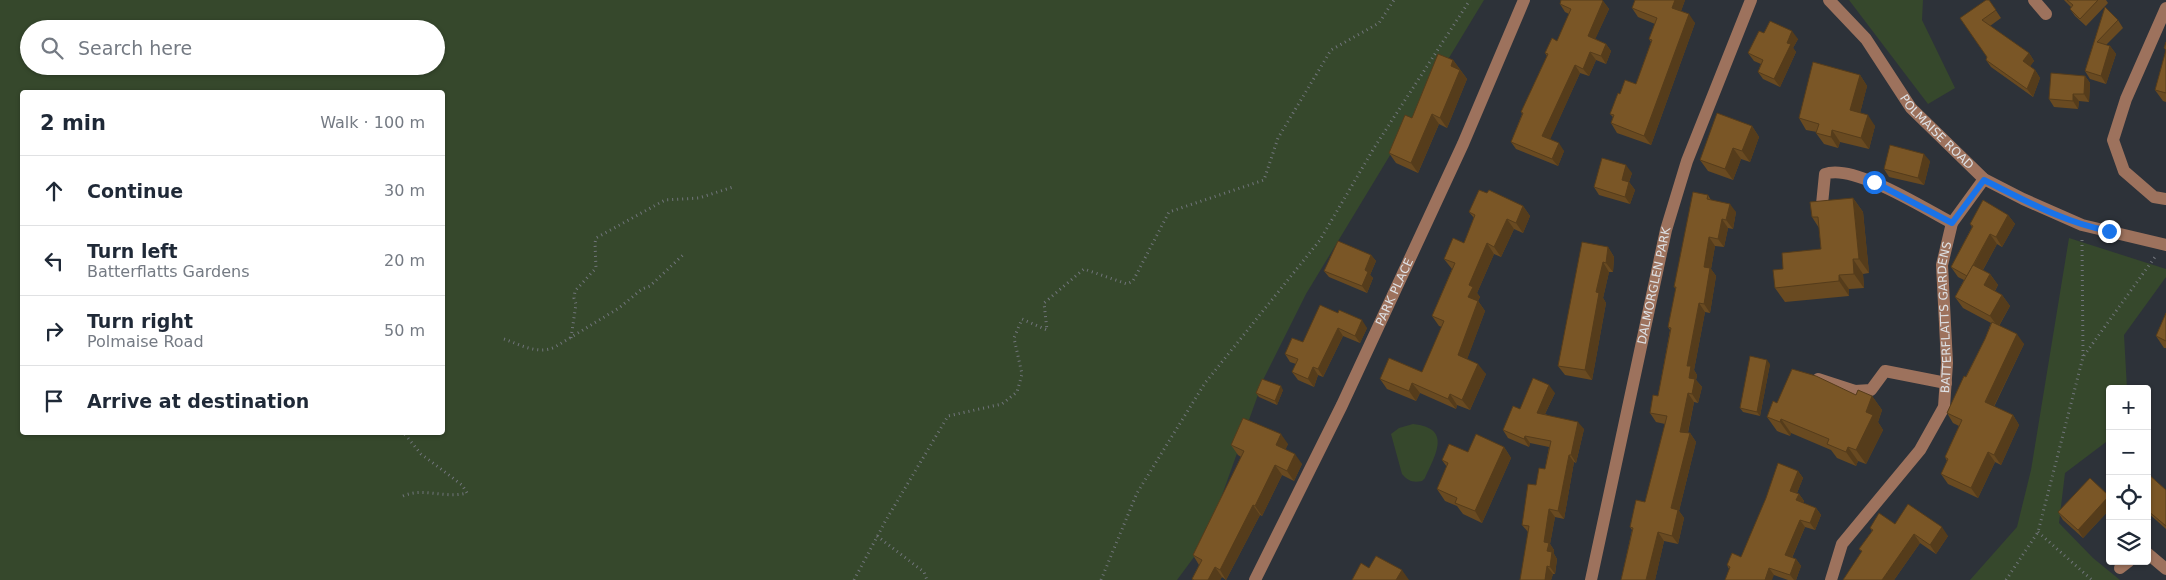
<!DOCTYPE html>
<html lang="en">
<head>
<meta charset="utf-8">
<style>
	:root { --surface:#fff; --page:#f6f6f7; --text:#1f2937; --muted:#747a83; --line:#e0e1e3 }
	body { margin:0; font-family:"DejaVu Sans",sans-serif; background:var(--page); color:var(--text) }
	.controls { position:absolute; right:15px; bottom:15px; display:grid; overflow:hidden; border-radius:5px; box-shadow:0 1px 4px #0004 }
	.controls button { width:45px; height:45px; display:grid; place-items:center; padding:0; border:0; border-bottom:1px solid var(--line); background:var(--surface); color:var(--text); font:25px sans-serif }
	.stop { position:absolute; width:15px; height:15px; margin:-11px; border:4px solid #1a73e8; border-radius:50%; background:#fff }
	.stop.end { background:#1a73e8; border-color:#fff; box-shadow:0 1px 5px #0008 }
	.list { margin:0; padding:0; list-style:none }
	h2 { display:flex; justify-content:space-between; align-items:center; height:65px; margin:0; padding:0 20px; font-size:21px }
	h2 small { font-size:16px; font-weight:400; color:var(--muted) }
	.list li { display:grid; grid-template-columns:32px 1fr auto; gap:15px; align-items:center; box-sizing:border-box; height:70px; padding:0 20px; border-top:1px solid var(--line) }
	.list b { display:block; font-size:19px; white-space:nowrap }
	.list p { margin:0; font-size:16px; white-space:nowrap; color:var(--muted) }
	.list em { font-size:16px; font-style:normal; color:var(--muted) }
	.icon { flex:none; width:28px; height:28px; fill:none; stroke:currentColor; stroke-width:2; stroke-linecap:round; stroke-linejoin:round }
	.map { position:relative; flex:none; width:2166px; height:580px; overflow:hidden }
	.search { position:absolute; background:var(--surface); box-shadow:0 1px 4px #0004; left:20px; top:20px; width:425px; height:55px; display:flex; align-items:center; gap:12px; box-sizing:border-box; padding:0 18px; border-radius:28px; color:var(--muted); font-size:19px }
	.panel { position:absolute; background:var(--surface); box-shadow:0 1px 4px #0004; left:20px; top:90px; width:425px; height:345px; border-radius:5px }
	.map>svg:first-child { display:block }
	.green { fill:#36482c; fill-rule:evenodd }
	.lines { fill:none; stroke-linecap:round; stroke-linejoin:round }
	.path { stroke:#71757b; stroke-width:3; stroke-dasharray:1 4; stroke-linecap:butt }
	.minor { stroke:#9d725d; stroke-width:12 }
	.wall { fill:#694a21 }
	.shaded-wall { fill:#553c1b }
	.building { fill:#7a5626; stroke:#553c1b }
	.route { stroke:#1a73e8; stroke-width:6 }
	.labels { text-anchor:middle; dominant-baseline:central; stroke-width:4; stroke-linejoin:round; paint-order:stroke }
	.street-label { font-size:12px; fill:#dee1e5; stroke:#23282f }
</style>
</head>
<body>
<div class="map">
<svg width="2166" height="580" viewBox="0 0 2166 580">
	<rect width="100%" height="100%" fill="#2d3239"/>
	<g class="green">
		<path d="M 0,0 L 1484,0 L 1306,294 L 1264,378 L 1216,512 L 1197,553 L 1177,580 L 0,580 ZM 29,29 L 436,29 L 436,66 L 29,66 ZM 22,92 L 442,92 L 442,432 L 22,432 Z"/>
		<path d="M 1849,0 L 1923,0 L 1922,20 L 1955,88 L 1928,104 Z"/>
		<path d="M 2069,238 L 2166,269 L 2166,277 L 2124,335 L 2127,389 L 2110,389 L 2110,439 L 2065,473 L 2059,523 L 2093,558 L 2120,580 L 1970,580 L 2017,527 L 2031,470 Z"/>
		<path d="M 1413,424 C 1452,428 1436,454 1425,478 L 1422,481 C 1413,483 1408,481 1402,474 L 1391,434 L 1399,428 Z"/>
	</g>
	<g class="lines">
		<g class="path">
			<path d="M 2082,240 L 2083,356"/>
			<path d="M 571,338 L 576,304 L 574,298 L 575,291 L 596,268 L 595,243 L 596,238 L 665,200 L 699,198 L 733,187"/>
			<path d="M 504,339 C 521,345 538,355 555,347 L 619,308 L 642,289 L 650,286 L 684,254"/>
			<path d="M 403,496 C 423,487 445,499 467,493 L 462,485 L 421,454 L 403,432"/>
			<path d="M 2038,532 L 2092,580"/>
			<path d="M 877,536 L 924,572 L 927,580"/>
			<path d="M 854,580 L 886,520 L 948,416 L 1002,404 L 1017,392 L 1022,374 L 1014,338 L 1022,319 L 1047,330 L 1044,303 L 1084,269 L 1127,284 L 1133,281 L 1169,212 L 1264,180 L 1278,138 L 1331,50 L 1379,23 L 1394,0"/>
			<path d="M 1101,580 L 1137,493 L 1205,383 L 1320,240 L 1374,148 L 1470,0"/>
			<path d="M 2006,580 L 2038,532 L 2083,357 L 2155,257"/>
		</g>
		<g class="minor">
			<path id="s1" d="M 1829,0 L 1866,39 L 1911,108 L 1984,179 L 2023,199 L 2082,225 L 2166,245"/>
			<path d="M 2034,0 L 2046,14"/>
			<path d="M 2166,8 L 2126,99 L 2113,140 L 2124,171 L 2154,197 L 2166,199"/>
			<path d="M 1822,204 L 1825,174 C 1853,163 1925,209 1952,223"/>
			<path d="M 1818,379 L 1855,391 L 1871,390 L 1885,371 L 1946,383"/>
			<path d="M 2147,553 L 2166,569"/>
			<path d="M 2120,568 L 2129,561"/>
			<path id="s2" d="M 1255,580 L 1342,405 L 1463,144 L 1524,0"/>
			<path id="s3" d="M 1591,580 L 1666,230 L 1687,161 L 1751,0"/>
			<path id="s4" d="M 1831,580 L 1842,544 L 1920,450 L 1944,407 L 1947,363 L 1942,265 L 1952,223 L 1984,179"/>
		</g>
	</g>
	<g class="wall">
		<path d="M 1685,0 L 1681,11 L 1695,23 L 1651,145 L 1617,133 L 1611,123 L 1613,117 L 1610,114 L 1620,94 L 1636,84 L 1651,42 L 1649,39 L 1655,24 L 1638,17 L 1632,8 Z"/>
		<path d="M 1989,0 L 2001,18 L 1990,26 L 2029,53 L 2034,61 L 2030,66 L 2035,70 L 2040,78 L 2033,97 L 1991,67 L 1986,60 L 1987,57 L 1960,18 Z"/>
		<path d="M 2064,0 L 2106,0 L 2108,3 L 2086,26 L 2075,16 L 2070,9 L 2071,7 Z"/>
		<path d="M 1603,1 L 1609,9 L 1595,39 L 1606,44 L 1611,51 L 1606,64 L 1596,60 L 1589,76 L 1580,73 L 1550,139 L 1564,151 L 1558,166 L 1516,149 L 1511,142 L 1522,114 L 1521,112 L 1547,56 L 1545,53 L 1557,41 L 1569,14 L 1565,12 L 1560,4 Z"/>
		<path d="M 2105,7 L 2118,20 L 2123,28 L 2106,45 L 2110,46 L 2116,54 L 2106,84 L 2090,79 L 2085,71 Z"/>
		<path d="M 1764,33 L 1798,39 L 1793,48 L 1796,52 L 1780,87 L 1763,79 L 1758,72 L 1761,64 L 1754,61 L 1748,53 Z"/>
		<path d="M 2166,42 L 2166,102 L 2163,101 L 2155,90 L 2166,50 Z"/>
		<path d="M 1453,60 L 1467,79 L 1447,128 L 1439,124 L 1418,173 L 1396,163 L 1389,153 L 1412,118 Z"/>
		<path d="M 1860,75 L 1867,86 L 1860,113 L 1875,126 L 1869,149 L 1840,142 L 1838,148 L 1824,144 L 1816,133 L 1817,132 L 1806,130 L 1799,118 Z"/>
		<path d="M 2085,76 L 2090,83 L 2089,102 L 2079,101 L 2078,109 L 2054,107 L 2049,99 Z"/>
		<path d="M 1752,126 L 1759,137 L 1750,162 L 1741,159 L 1733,180 L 1708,171 L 1700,160 Z"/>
		<path d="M 1930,161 L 1924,185 L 1889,177 L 1884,169 Z"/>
		<path d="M 1632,173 L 1629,182 L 1635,190 L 1630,204 L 1599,195 L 1594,187 Z"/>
		<path d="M 1708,195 L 1711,200 L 1736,212 L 1733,229 L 1728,228 L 1724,247 L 1715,246 L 1711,269 L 1716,276 L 1710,313 L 1705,312 L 1694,370 L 1697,375 L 1696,380 L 1702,387 L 1698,403 L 1694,402 L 1688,433 L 1690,433 L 1696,442 L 1679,511 L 1684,518 L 1678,544 L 1664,541 L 1655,580 L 1621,580 L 1632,530 L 1630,527 L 1645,502 L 1665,424 L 1656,422 L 1650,413 L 1658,396 L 1670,330 L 1668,327 L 1676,289 L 1674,287 Z"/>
		<path d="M 1853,198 L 1863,212 L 1869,273 L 1863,274 L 1864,288 L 1849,289 L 1849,296 L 1785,302 L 1775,288 L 1783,269 L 1821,249 L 1819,228 L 1812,217 Z"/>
		<path d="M 1523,206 L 1530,216 L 1523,233 L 1514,229 L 1501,257 L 1494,254 L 1477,293 L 1480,297 L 1478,301 L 1485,311 L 1467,359 L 1486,374 L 1470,410 L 1457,405 L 1456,409 L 1420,393 L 1416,401 L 1387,389 L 1380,379 L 1422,372 L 1442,327 L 1439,326 L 1432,316 L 1452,269 L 1444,259 L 1464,243 L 1474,218 L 1469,212 Z"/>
		<path d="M 2008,215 L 2015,224 L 2002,247 L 1997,244 L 1983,270 L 1990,274 L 1998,285 L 1995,291 L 2002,295 L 2010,306 L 1999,326 L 2024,344 L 1994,407 L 2013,415 L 2019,425 L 2001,465 L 1995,462 L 1978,498 L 1948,484 L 1941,474 L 1947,461 L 1945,457 L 1959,426 L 1953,423 L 1947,413 L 1985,339 L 1991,323 L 1963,308 L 1955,297 L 1964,280 L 1958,277 L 1951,267 L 1972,227 L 1970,224 Z"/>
		<path d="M 1608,247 L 1614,257 L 1613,272 L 1609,272 L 1603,298 L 1606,303 L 1592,380 L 1565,375 L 1558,366 Z"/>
		<path d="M 1371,255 L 1376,261 L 1370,275 L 1373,278 L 1367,293 L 1329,277 L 1324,271 Z"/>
		<path d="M 1338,313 L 1367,328 L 1360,343 L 1343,336 L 1323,377 L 1318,375 L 1314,387 L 1298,380 L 1292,372 L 1296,364 L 1290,362 L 1285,354 L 1303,342 Z"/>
		<path d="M 2166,313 L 2166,348 L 2164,348 L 2156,336 Z"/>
		<path d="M 1770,364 L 1760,416 L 1743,412 L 1740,408 Z"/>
		<path d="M 1283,390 L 1277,405 L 1259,397 L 1256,393 Z"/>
		<path d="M 1555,393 L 1545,414 L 1584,429 L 1576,463 L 1574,462 L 1564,519 L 1555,517 L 1550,544 L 1554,550 L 1554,554 L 1557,559 L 1555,574 L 1553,574 L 1551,580 L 1528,532 L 1522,525 L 1536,485 L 1545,469 L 1549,447 L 1530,443 L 1529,447 L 1508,438 L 1503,430 L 1520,409 Z"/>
		<path d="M 1856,395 L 1872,396 L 1882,410 L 1878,422 L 1883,430 L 1866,464 L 1858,461 L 1856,466 L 1837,458 L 1831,450 L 1791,433 L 1790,436 L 1777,431 L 1767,417 L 1777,403 Z"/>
		<path d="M 1288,444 L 1285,450 L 1302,464 L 1294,481 L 1282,475 L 1262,516 L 1260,515 L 1226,580 L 1222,577 L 1220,580 L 1193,580 L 1192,579 L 1199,565 L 1193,555 L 1241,457 L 1238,455 L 1231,445 Z"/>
		<path d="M 1504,447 L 1511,458 L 1482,523 L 1463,514 L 1457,506 L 1445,501 L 1437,489 L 1447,467 L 1442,460 L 1468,452 Z"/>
		<path d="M 1798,471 L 1803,478 L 1797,493 L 1799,494 L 1804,501 L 1803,503 L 1816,508 L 1821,515 L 1815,530 L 1805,527 L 1792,558 L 1796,559 L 1801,566 L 1796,580 L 1788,580 L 1774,575 L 1729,569 L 1727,565 L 1741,557 Z"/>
		<path d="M 2147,473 L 2166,490 L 2166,529 L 2147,512 Z"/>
		<path d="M 2110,509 L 2083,538 L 2063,520 L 2058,512 Z"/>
		<path d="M 1895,524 L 1948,536 L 1936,554 L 1920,543 L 1894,580 L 1843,580 L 1862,552 L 1859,549 L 1872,531 L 1870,528 Z"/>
	</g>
	<g class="shaded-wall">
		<path d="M 1675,0 L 1685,0 L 1679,17 L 1672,8 Z"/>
		<path d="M 1603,1 L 1609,9 L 1593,44 L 1588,36 Z"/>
		<path d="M 1689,14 L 1695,23 L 1651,145 L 1644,136 Z"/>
		<path d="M 1792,31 L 1798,39 L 1793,48 L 1796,52 L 1780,87 L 1774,79 L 1787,43 Z"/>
		<path d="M 1606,44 L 1611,51 L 1606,64 L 1601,56 Z"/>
		<path d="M 2110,46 L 2116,54 L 2106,84 L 2101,76 Z"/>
		<path d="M 1590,52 L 1596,60 L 1589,76 L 1583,69 Z"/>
		<path d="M 2029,53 L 2034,61 L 2028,69 L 2023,61 Z"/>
		<path d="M 1453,60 L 1467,79 L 1447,128 L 1440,118 L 1451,66 Z"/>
		<path d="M 1575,65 L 1580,73 L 1548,144 L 1542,136 Z"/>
		<path d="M 2035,70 L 2040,78 L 2033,97 L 2027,89 Z"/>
		<path d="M 1860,75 L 1867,86 L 1858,121 L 1850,110 Z"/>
		<path d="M 2085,76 L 2090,83 L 2089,102 L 2084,94 Z"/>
		<path d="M 2073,94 L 2079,101 L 2078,109 L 2073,101 Z"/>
		<path d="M 1432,114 L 1439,124 L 1418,173 L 1411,163 Z"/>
		<path d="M 1868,115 L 1875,126 L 1869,149 L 1861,138 Z"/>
		<path d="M 1752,126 L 1759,137 L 1750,162 L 1742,151 Z"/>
		<path d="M 1832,130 L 1840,142 L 1838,148 L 1831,137 Z"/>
		<path d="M 1559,143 L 1564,151 L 1558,166 L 1552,159 Z"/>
		<path d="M 1733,148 L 1741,159 L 1733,180 L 1725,169 Z"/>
		<path d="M 1924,154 L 1930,161 L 1924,185 L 1918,178 Z"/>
		<path d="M 1626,165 L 1632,173 L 1627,188 L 1622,180 Z"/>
		<path d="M 1629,182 L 1635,190 L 1630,204 L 1625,197 Z"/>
		<path d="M 1853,198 L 1863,212 L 1869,273 L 1859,259 Z"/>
		<path d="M 1730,204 L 1736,212 L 1733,229 L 1726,220 Z"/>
		<path d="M 1523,206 L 1530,216 L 1523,233 L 1516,223 Z"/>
		<path d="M 2008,215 L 2015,224 L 2002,247 L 1996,237 Z"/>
		<path d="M 1507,219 L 1514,229 L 1501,257 L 1494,247 Z"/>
		<path d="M 1722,219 L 1728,228 L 1724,247 L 1718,239 Z"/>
		<path d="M 1990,234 L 1997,244 L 1974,286 L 1968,276 Z"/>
		<path d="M 1709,237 L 1715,246 L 1711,269 L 1716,276 L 1710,313 L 1704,304 L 1704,267 Z"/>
		<path d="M 1487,243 L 1494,254 L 1477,293 L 1480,297 L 1475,307 L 1468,297 L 1469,285 Z"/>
		<path d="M 1608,247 L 1614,257 L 1613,272 L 1606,263 Z"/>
		<path d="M 1371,255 L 1376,261 L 1370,275 L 1373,278 L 1367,293 L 1362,286 L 1365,270 Z"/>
		<path d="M 1853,259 L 1863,274 L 1864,288 L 1854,274 Z"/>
		<path d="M 1603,262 L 1609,272 L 1603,298 L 1606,303 L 1592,380 L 1585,370 L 1596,292 Z"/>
		<path d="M 1990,274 L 1998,285 L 1992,296 L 1984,285 Z"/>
		<path d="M 1839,275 L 1849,289 L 1849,296 L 1839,281 Z"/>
		<path d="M 2002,295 L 2010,306 L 1998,327 L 1990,316 Z"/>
		<path d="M 1478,301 L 1485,311 L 1465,365 L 1458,355 Z"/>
		<path d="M 1699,303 L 1705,312 L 1694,370 L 1697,375 L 1696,380 L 1702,387 L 1698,403 L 1692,394 L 1687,366 Z"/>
		<path d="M 1362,320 L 1367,328 L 1360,343 L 1355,336 Z"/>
		<path d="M 1338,328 L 1343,336 L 1323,377 L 1318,369 Z"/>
		<path d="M 2017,334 L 2024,344 L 1991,412 L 1985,402 Z"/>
		<path d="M 1767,360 L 1770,364 L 1760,416 L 1757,412 Z"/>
		<path d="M 1478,364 L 1486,374 L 1470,410 L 1462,400 Z"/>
		<path d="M 1313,367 L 1318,375 L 1314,387 L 1308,379 Z"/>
		<path d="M 1412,383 L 1420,393 L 1416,401 L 1409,391 Z"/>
		<path d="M 1549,385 L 1555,393 L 1542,420 L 1537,413 Z"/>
		<path d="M 1281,386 L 1283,390 L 1277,405 L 1275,401 Z"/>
		<path d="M 1688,393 L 1694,402 L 1686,441 L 1680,432 Z"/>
		<path d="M 1450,394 L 1457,405 L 1456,409 L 1448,399 Z"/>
		<path d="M 1872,396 L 1882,410 L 1878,422 L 1883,430 L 1866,464 L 1856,450 L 1866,412 Z"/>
		<path d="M 2013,415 L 2019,425 L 2001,465 L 1994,455 Z"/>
		<path d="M 1781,419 L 1791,433 L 1790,436 L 1780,422 Z"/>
		<path d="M 1578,422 L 1584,429 L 1576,463 L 1571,455 Z"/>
		<path d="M 1690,433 L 1696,442 L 1679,511 L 1684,518 L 1678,544 L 1672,536 L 1671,508 Z"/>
		<path d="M 1281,434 L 1288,444 L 1283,455 L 1276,445 Z"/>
		<path d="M 1525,436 L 1530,443 L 1529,447 L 1524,439 Z"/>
		<path d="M 1504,447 L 1511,458 L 1482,523 L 1475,511 Z"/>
		<path d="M 1848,447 L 1858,461 L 1856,466 L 1846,452 Z"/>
		<path d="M 1988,452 L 1995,462 L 1978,498 L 1971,488 Z"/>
		<path d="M 1295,454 L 1302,464 L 1294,481 L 1287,471 Z"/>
		<path d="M 1569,455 L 1574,462 L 1564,519 L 1558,511 Z"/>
		<path d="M 1275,465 L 1282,475 L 1262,516 L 1255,506 Z"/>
		<path d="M 1798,471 L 1803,478 L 1795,498 L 1790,491 Z"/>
		<path d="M 1799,494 L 1804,501 L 1801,507 L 1796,500 Z"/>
		<path d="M 2109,496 L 2110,509 L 2083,538 L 2078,530 Z"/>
		<path d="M 1253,505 L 1260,515 L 1226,580 L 1220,570 Z"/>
		<path d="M 1816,508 L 1821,515 L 1815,530 L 1810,523 Z"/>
		<path d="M 1549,509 L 1555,517 L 1550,544 L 1554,550 L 1554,554 L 1557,559 L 1555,574 L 1550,567 L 1547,551 L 1544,542 Z"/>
		<path d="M 1800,520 L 1805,527 L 1790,562 L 1785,555 Z"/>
		<path d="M 1942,527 L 1948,536 L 1936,554 L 1930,545 Z"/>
		<path d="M 1658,532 L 1664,541 L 1655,580 L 1646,580 Z"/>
		<path d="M 1914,534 L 1920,543 L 1894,580 L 1882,580 Z"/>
		<path d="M 1796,559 L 1801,566 L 1796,580 L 1794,580 L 1790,575 Z"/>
		<path d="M 1547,566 L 1553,574 L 1551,580 L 1545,580 Z"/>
		<path d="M 1215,567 L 1222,577 L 1220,580 L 1208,580 Z"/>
		<path d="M 1769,568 L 1774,575 L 1772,580 L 1765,580 Z"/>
		<path d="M 1402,570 L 1409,580 L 1396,580 Z"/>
	</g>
	<g class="building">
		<path d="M 1561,0 L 1602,0 L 1603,1 L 1588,36 L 1606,44 L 1601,56 L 1590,52 L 1583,69 L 1575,65 L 1542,136 L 1559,143 L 1552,159 L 1511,142 L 1523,113 L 1521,112 L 1548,54 L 1545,53 L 1552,38 L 1557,41 L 1571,9 L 1560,4 Z"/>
		<path d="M 1635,0 L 1675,0 L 1672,8 L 1689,14 L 1644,136 L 1611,123 L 1614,115 L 1610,114 L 1618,93 L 1620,94 L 1625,80 L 1636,84 L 1652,40 L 1649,39 L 1657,18 L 1632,8 Z"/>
		<path d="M 1986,0 L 1989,0 L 1996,10 L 1982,20 L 2029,53 L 2023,61 L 2035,70 L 2027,89 L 1986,60 L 1987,57 L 1960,18 Z"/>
		<path d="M 2067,0 L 2098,0 L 2080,19 L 2070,9 L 2073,5 Z"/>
		<path d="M 2105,7 L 2118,20 L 2097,42 L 2110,46 L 2101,76 L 2085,71 Z"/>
		<path d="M 1770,21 L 1792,31 L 1787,43 L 1791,44 L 1774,79 L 1758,72 L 1763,60 L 1748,53 L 1759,31 L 1764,33 Z"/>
		<path d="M 2166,42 L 2166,93 L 2155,90 L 2166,50 L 2164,48 Z"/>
		<path d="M 1438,54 L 1453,60 L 1451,66 L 1460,70 L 1440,118 L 1432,114 L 1411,163 L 1389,153 L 1405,115 L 1412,118 Z"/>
		<path d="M 1813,62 L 1860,75 L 1850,110 L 1868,115 L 1861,138 L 1832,130 L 1831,137 L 1816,133 L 1819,124 L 1799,118 Z"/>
		<path d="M 2051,73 L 2085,76 L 2084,94 L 2073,94 L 2073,101 L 2049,99 Z"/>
		<path d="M 1717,113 L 1752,126 L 1742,151 L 1733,148 L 1725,169 L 1700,160 Z"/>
		<path d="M 1890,145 L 1924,154 L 1918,178 L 1884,169 Z"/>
		<path d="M 1602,158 L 1626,165 L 1622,180 L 1629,182 L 1625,197 L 1594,187 Z"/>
		<path d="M 1479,190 L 1487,193 L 1489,190 L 1523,206 L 1516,223 L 1507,219 L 1494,247 L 1487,243 L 1469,285 L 1473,287 L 1468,297 L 1478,301 L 1458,355 L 1478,364 L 1462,400 L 1450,394 L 1448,399 L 1412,383 L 1409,391 L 1380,379 L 1389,358 L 1422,372 L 1444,321 L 1432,316 L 1455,263 L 1444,259 L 1453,238 L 1464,243 L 1475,215 L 1469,212 Z"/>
		<path d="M 1693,192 L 1708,195 L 1707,199 L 1730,204 L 1726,220 L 1722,219 L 1718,239 L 1709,237 L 1704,267 L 1710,268 L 1704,304 L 1699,303 L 1687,366 L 1691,366 L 1689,378 L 1695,379 L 1692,394 L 1688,393 L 1680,432 L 1690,433 L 1671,508 L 1678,510 L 1672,536 L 1658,532 L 1646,580 L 1621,580 L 1633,528 L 1630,527 L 1636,500 L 1645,502 L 1667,416 L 1650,413 L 1653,395 L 1658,396 L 1671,328 L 1668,327 L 1676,287 L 1674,287 Z"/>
		<path d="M 1853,198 L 1859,259 L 1853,259 L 1854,274 L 1839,275 L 1839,281 L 1775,288 L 1773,270 L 1783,269 L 1782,253 L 1821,249 L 1818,217 L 1812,217 L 1810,202 Z"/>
		<path d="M 1983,200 L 2008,215 L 1996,237 L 1990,234 L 1967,276 L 1951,267 L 1973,226 L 1970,224 Z"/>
		<path d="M 1338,241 L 1371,255 L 1365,270 L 1368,272 L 1362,286 L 1324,271 Z"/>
		<path d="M 1582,242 L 1608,247 L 1606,263 L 1603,262 L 1596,292 L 1599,293 L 1585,370 L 1558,366 Z"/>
		<path d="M 1973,265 L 1990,274 L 1984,285 L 2002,295 L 1990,316 L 1955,297 Z"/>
		<path d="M 1320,305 L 1338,313 L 1339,310 L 1362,320 L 1355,336 L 1338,328 L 1318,369 L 1313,367 L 1308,379 L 1292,372 L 1298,359 L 1285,354 L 1292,338 L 1303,342 Z"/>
		<path d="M 2166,313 L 2166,341 L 2156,336 Z"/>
		<path d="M 1992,322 L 2017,334 L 1985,402 L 2013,415 L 1994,455 L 1988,452 L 1971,488 L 1941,474 L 1948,459 L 1945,457 L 1962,420 L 1947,413 L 1964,376 L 1966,377 L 1985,339 Z"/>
		<path d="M 1750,356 L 1767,360 L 1757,412 L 1740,408 Z"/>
		<path d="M 1792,369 L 1816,376 L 1856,395 L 1858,390 L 1872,396 L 1866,412 L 1873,415 L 1856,450 L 1848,447 L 1846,452 L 1827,444 L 1829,439 L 1781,419 L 1780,422 L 1767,417 L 1773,401 L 1777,403 Z"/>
		<path d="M 1533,378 L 1549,385 L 1537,413 L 1578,422 L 1571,455 L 1569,455 L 1558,511 L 1549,509 L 1544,542 L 1549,543 L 1547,551 L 1552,552 L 1550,567 L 1547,566 L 1545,580 L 1520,580 L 1529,526 L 1522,525 L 1528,484 L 1536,485 L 1539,468 L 1545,469 L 1551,441 L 1525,436 L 1524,439 L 1503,430 L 1513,406 L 1520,409 Z"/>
		<path d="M 1262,379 L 1281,386 L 1275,401 L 1256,393 Z"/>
		<path d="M 1243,418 L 1281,434 L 1276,445 L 1295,454 L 1287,471 L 1275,465 L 1255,506 L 1253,505 L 1220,570 L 1215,567 L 1208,580 L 1194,580 L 1192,579 L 1202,560 L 1193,555 L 1244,451 L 1231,445 Z"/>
		<path d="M 1476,434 L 1504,447 L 1475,511 L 1455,503 L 1457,498 L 1437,489 L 1448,463 L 1442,460 L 1449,444 L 1468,452 Z"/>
		<path d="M 1778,463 L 1798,471 L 1790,491 L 1799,494 L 1796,500 L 1816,508 L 1810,523 L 1800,520 L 1785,555 L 1796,559 L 1790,575 L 1769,568 L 1765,580 L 1725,580 L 1730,567 L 1727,565 L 1732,553 L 1741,557 L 1766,498 Z"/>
		<path d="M 2147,473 L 2166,490 L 2166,526 L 2147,510 Z"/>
		<path d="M 2090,478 L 2109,496 L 2078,530 L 2058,512 Z"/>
		<path d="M 1908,504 L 1942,527 L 1930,545 L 1914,534 L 1882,580 L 1843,580 L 1862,551 L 1859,549 L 1873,530 L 1870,528 L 1879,513 L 1895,524 Z"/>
		<path d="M 1376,556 L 1402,570 L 1396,580 L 1352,580 L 1361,563 L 1369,568 Z"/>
	</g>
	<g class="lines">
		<path class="route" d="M 1874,182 L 1952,223 L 1984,180 C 2024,200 2065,223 2109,231"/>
	</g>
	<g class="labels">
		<g class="street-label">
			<text stroke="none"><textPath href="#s1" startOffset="171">POLMAISE ROAD</textPath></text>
			<text stroke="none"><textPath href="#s3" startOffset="301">DALMORGLEN PARK</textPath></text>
			<text stroke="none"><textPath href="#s2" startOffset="320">PARK PLACE</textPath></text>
			<text stroke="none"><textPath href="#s4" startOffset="299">BATTERFLATTS GARDENS</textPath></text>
		</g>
	</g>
</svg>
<div class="controls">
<button>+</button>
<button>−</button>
<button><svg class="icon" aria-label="locate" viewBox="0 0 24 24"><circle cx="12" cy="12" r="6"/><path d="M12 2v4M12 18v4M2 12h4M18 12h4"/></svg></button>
<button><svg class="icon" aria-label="layers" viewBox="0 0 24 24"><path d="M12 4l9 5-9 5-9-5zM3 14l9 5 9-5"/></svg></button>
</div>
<div class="stop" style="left:1874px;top:182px"></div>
<div class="stop end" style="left:2109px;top:231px"></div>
<div class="search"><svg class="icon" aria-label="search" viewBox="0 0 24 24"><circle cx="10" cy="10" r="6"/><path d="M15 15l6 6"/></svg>Search here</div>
<section class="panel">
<h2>2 min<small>Walk · 100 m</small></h2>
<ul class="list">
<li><svg class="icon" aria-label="ahead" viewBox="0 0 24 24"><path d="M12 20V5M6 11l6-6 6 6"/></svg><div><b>Continue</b></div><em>30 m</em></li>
<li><svg class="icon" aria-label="left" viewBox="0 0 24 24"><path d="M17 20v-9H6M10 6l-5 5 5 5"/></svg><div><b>Turn left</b><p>Batterflatts Gardens</p></div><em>20 m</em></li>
<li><svg class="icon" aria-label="right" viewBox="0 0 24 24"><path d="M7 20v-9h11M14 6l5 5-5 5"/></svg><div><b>Turn right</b><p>Polmaise Road</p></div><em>50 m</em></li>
<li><svg class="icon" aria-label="arrive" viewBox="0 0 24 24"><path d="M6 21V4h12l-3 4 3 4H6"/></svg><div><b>Arrive at destination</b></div></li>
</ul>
</section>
</div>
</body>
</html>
